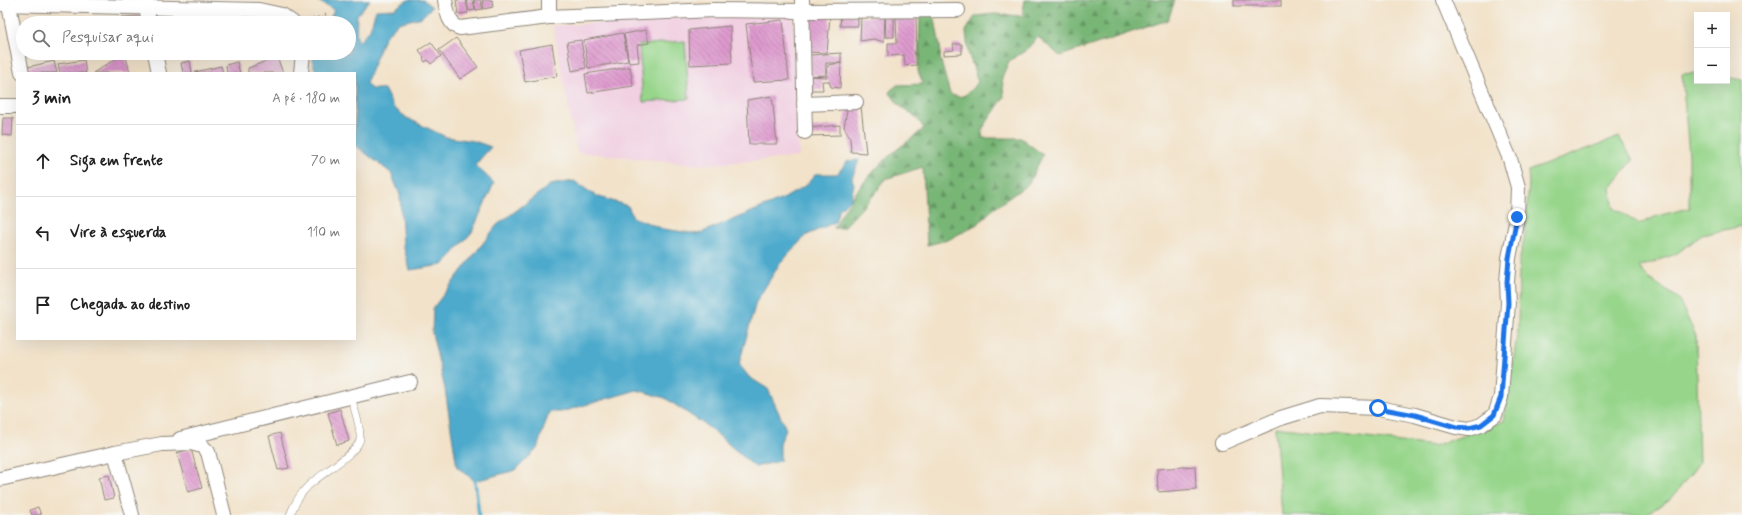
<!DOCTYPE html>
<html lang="pt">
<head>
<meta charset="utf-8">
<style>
	:root { --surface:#fff; --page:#f6f6f6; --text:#222; --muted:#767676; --line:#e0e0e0 }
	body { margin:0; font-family:Mynerve,sans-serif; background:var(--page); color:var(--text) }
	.controls { position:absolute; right:12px; top:12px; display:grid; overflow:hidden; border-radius:0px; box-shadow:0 4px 16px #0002 }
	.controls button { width:36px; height:36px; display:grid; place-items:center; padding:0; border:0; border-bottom:1px solid var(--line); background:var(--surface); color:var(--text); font:20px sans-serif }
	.stop { position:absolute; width:12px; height:12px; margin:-9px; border:3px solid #1a73e8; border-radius:50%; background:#fff }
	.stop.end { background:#1a73e8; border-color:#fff; box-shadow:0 1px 4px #0008 }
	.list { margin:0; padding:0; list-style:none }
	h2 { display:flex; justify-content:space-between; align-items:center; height:52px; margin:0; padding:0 16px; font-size:17px }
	h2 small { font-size:13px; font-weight:400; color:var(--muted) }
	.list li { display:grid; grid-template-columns:26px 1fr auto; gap:12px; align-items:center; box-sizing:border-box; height:72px; padding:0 16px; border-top:1px solid var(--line) }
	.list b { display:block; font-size:15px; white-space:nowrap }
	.list em { font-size:13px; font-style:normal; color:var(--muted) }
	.icon { flex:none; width:22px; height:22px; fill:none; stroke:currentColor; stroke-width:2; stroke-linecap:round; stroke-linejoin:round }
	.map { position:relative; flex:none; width:1742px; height:515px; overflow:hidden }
	.search { position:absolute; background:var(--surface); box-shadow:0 4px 16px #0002; left:16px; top:16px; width:340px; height:44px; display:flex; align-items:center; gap:10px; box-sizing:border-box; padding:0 14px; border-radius:22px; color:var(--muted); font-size:15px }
	.panel { position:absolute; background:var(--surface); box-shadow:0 4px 16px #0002; left:16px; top:72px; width:340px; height:268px; border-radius:0px }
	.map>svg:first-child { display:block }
	.built { fill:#f1d0e2 }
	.green { fill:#96d58a; stroke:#60805a }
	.forest { fill:url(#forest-firs); stroke:#527050 }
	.water { fill:#4eaacc; stroke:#3c6a7c }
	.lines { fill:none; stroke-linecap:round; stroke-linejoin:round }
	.stream { stroke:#4eaacc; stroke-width:3.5 }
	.building { fill:url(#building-back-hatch) }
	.service-casing { stroke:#8e867a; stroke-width:8 }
	.minor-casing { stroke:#8e867a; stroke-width:16 }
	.path { stroke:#8e867a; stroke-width:2; stroke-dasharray:1 3; stroke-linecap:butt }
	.service { stroke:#fff; stroke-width:7 }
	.minor { stroke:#fff; stroke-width:14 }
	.route { stroke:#1a73e8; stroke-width:5 }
</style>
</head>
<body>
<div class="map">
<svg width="1742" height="515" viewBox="0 0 1742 515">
	<defs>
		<pattern id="forest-firs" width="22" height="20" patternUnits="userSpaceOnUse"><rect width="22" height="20" fill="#78b676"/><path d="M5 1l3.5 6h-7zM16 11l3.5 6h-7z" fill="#639461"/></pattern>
		<pattern id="building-back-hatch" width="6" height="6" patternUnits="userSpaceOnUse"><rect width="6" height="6" fill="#de99ce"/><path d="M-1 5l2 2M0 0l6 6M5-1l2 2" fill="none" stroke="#b47da7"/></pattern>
	</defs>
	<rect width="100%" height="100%" fill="#f6f6f2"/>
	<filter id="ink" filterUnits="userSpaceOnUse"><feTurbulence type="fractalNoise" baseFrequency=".025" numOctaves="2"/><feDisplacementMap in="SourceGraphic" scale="8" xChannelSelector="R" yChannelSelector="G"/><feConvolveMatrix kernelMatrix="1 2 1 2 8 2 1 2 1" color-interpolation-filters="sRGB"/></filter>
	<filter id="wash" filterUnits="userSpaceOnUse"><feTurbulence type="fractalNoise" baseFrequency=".012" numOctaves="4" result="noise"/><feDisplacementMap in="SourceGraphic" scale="16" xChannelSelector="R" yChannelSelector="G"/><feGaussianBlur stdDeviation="0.9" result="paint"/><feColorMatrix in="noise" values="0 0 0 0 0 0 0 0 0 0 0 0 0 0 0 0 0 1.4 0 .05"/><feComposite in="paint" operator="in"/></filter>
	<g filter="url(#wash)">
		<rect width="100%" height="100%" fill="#f2e2c9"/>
		<path class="built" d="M 793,16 L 799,157 L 701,165 L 577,152 L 553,26 L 686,17 Z"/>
		<g class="green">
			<path d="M 685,41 L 689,99 L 643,102 L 639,45 Z"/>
			<path d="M 1697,73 L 1697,81 L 1727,81 L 1727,77 L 1742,80 L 1742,226 L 1702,235 L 1676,254 L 1639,267 L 1649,279 L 1678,298 L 1696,336 L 1699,463 L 1672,498 L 1645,515 L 1282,515 L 1275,427 L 1434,446 L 1504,421 L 1518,330 L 1519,263 L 1525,234 L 1529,183 L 1528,171 L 1619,137 L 1633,160 L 1610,189 L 1614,208 L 1640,224 L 1657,216 L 1689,208 L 1689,155 L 1682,74 Z"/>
		</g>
		<path class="forest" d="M 1025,0 L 1175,0 L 1168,20 L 1060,56 L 1038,37 L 1025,51 L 1009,61 L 1002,77 L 1004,97 L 983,128 L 982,138 L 1021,138 L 1043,155 L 1028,184 L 991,211 L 979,223 L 948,240 L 927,245 L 923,167 L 885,179 L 874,195 L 843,228 L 834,228 C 849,198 870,172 895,151 C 905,143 915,137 924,128 L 915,116 L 900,106 L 889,92 L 897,85 L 923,84 L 918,71 L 920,15 L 934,14 L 941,52 L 940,58 L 950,94 C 965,101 968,92 978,82 L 968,52 L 966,31 L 975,16 L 994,14 L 1022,16 Z"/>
		<g class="water">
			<path d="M 316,0 L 370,0 L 357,15 L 356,35 L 359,42 L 370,29 L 376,10 L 394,9 L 408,0 L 423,0 L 432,7 L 422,17 L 398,23 L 384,38 L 366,83 L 371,89 L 384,89 L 393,107 L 407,118 L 446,137 L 474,141 L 491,147 L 475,165 L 494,183 L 472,232 L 443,265 L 410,270 L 403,245 L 400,195 L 391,173 L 355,145 L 355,73 L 317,73 L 313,64 L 313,53 L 349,53 L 349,23 L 328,23 L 334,10 Z"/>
			<path d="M 859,160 L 852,178 L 854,184 L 851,198 L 839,210 L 835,222 L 805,236 L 779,265 L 756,302 L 739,364 L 749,377 L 768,389 L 786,429 L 780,443 L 780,461 L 755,467 L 711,429 L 665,398 L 637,390 L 561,412 L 549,412 L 537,449 L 516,470 L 475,481 L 457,467 L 445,389 L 432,333 L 433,308 L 497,225 L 550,185 L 574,181 L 596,196 L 628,206 L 633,217 L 663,229 L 698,234 L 785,198 L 806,185 L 816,174 L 837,174 L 848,161 Z"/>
		</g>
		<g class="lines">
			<path class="stream" d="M 475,481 L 479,515"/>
		</g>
		<g id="blocks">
			<g class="building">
				<path d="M 456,0 L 466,0 L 468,13 L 458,14 Z"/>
				<path d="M 467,0 L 473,0 L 475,10 L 469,11 Z"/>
				<path d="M 474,0 L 480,0 L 483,9 L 476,10 Z"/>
				<path d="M 482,0 L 492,0 L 493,7 L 484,9 Z"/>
				<rect x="1234" y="0" width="47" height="6"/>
				<path d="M 885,13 L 909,16 L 894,17 L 894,37 L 886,37 Z"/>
				<path d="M 858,14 L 858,26 L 840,26 L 841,15 Z"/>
				<path d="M 143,16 L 144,23 L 122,23 L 121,17 Z"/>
				<path d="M 246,16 L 275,17 L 275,23 L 245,23 Z"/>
				<path d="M 830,16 L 827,53 L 808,52 L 809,17 Z"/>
				<path d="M 885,16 L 884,42 L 874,39 L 860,41 L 861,17 Z"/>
				<path d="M 182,17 L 183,23 L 163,23 L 162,20 Z"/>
				<path d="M 916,17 L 917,65 L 905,66 L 904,55 L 888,56 L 888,43 L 897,43 L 896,18 Z"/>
				<path d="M 119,18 L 120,23 L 83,23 L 83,22 Z"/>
				<path d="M 231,20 L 231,23 L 214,23 L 214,21 Z"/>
				<path d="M 783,20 L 789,80 L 753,82 L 746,24 Z"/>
				<path d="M 730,26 L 732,63 L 690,65 L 689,30 Z"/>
				<path d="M 646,30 L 649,43 L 637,45 L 639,62 L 629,63 L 624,34 Z"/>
				<path d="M 623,33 L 628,61 L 588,68 L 584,40 Z"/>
				<path d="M 456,38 L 478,67 L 460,79 L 439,50 Z"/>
				<path d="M 581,40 L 586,68 L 572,71 L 567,42 Z"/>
				<path d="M 431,42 L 441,56 L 431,64 L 428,60 L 425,62 L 423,59 L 424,57 L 419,50 Z"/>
				<path d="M 552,44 L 557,76 L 525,82 L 519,50 Z"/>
				<path d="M 953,44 L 962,44 L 962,54 L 944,55 L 944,51 L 954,50 Z"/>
				<path d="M 125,53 L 130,73 L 93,73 Z"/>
				<path d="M 841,53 L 841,63 L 826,63 L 826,75 L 810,76 L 810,55 Z"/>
				<path d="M 277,57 L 283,73 L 248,73 L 248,68 Z"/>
				<path d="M 84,60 L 86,73 L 60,73 L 58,64 Z"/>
				<path d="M 54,61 L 57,73 L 30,73 L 28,67 Z"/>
				<path d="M 190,61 L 192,73 L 183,73 L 181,63 Z"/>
				<path d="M 237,62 L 240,73 L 227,73 L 226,65 Z"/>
				<path d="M 841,63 L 840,88 L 831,87 L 829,81 L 822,81 L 823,90 L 809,90 L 810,76 L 827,77 L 828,65 Z"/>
				<path d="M 221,66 L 223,73 L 195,73 L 195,72 Z"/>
				<path d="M 630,67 L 633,86 L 588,93 L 585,74 Z"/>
				<path d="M 772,96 L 777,144 L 749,144 L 747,100 Z"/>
				<path d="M 861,106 L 866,153 L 851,152 L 850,138 L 844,127 L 847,110 L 836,109 Z"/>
				<path d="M 3,118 L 13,118 L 12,136 L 2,135 Z"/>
				<path d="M 840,125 L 840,135 L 808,136 L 809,128 Z"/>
				<path d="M 340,409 L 349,441 L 337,445 L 328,413 Z"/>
				<path d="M 280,433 L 289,468 L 278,470 L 269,436 Z"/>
				<path d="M 191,449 L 202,488 L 188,492 L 177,453 Z"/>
				<path d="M 1195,466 L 1196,489 L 1158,492 L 1157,469 Z"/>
				<path d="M 109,475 L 114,498 L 104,500 L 99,477 Z"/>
				<path d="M 38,507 L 41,515 L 32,515 L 30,510 Z"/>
			</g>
		</g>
	</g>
	<g filter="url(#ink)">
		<use href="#blocks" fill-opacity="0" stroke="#8e867a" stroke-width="1"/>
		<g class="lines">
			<defs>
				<path id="service" d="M 290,515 C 294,505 300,494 308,486 C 319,475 359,452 360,439 C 361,425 354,410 351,396"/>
				<g id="minor">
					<path d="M 8,0 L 22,73"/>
					<path d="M 145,0 L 149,23"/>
					<path d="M 445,0 C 447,10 448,25 460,28 L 549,17 L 714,10 L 802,11 L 958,10"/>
					<path d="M 549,0 L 549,17"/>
					<path d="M 802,0 L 805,132"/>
					<path d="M 0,4 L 259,10 L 282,15 L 293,23"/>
					<path d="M 155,53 L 159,73"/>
					<path d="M 301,73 L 303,53"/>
					<path d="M 804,104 L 856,102"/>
					<path d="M 0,106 L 17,106"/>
					<path d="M 180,439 L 410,382"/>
					<path d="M 1222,443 L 1281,418 L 1320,406 L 1378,408 L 1415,415 L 1456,427 L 1469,429 L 1481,425 L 1495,415 L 1501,397 L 1508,303 L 1507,282 L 1509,258 L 1517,217 L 1518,187 L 1510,159 L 1443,0"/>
					<path d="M 115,453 L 132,515"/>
					<path d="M 0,479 L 115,453 L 162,444 L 191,443 L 202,446 L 208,452 L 224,515"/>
				</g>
			</defs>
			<use href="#service" class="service-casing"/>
			<use href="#minor" class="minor-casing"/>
			<path class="path" d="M 306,21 L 328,14"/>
			<use href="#service" class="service"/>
			<use href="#minor" class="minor"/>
		</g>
	</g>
	<g class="lines" filter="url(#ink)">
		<path class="route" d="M 1378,408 L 1415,415 L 1456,427 L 1469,428 L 1481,425 L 1494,415 L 1501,397 L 1508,303 L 1507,282 L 1509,258 L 1517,217"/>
	</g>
</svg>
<div class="controls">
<button>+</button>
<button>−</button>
</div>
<div class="stop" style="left:1378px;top:408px"></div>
<div class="stop end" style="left:1517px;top:217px"></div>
<div class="search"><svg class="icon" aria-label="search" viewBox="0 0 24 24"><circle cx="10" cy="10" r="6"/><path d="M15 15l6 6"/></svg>Pesquisar aqui</div>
<section class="panel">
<h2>3 min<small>A pé · 180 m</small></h2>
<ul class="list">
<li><svg class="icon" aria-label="ahead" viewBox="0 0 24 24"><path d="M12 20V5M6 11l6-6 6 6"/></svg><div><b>Siga em frente</b></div><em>70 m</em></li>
<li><svg class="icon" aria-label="left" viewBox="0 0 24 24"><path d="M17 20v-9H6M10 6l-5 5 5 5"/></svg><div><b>Vire à esquerda</b></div><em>110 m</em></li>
<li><svg class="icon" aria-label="arrive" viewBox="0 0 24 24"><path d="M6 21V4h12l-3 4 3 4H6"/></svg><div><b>Chegada ao destino</b></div></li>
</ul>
</section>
</div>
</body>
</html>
